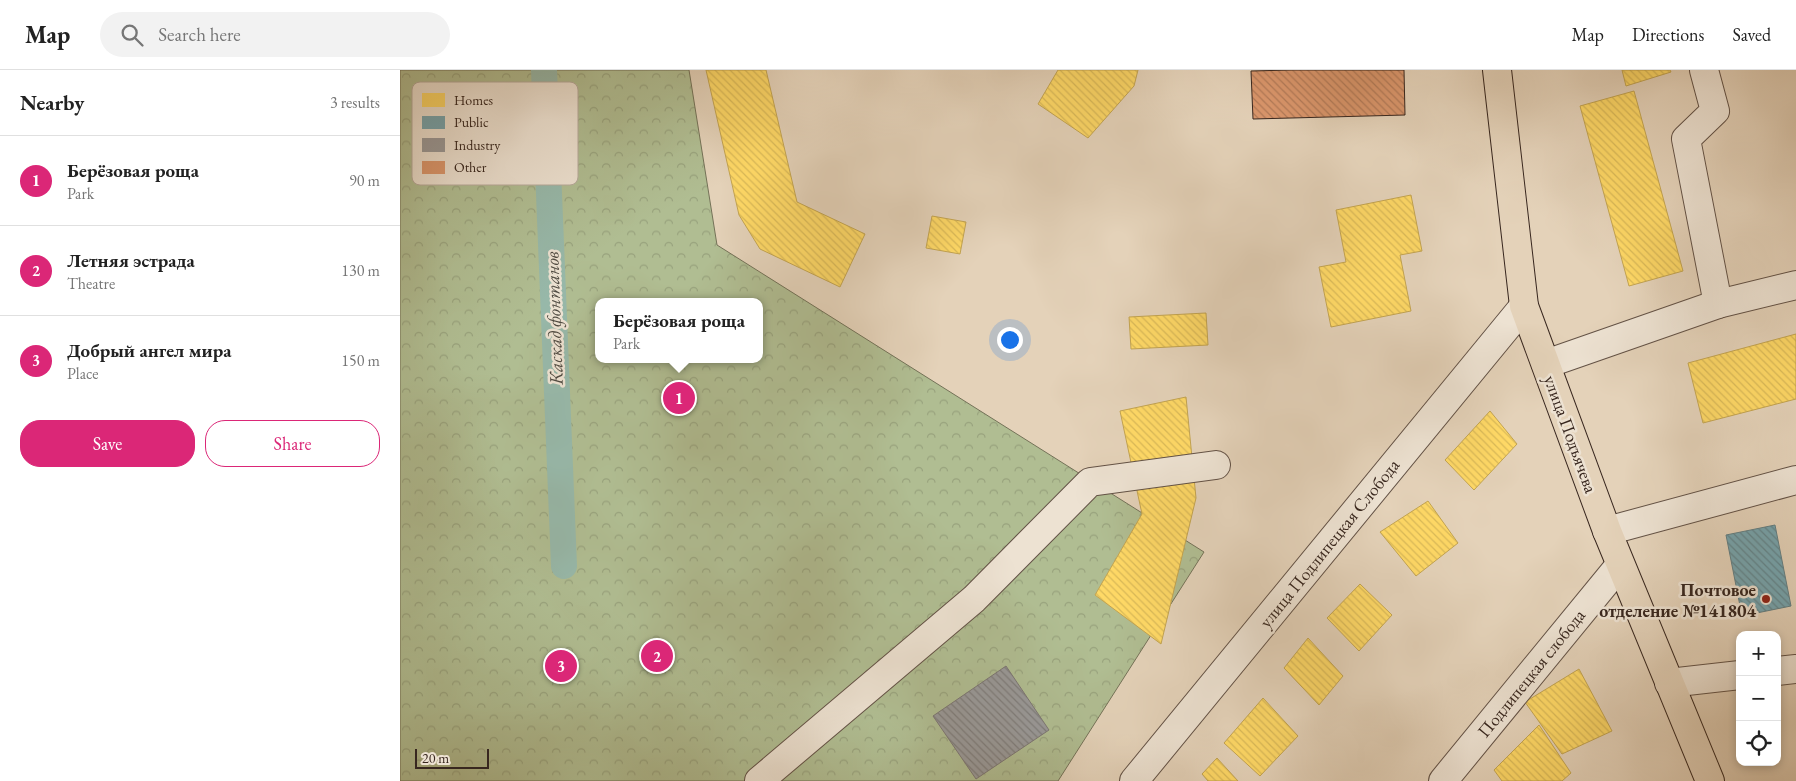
<!DOCTYPE html>
<html lang="en">
<head>
<meta charset="utf-8">
<style>
	:root { --surface:#fff; --page:#f2f2f2; --text:#222; --muted:#767676; --line:#e0e0e0; --accent:#db2777 }
	body { margin:0; font-family:"EB Garamond",serif; background:var(--page); color:var(--text) }
	.controls { position:absolute; right:15px; bottom:15px; display:grid; overflow:hidden; border-radius:10px; box-shadow:0 2px 8px #0003 }
	.controls button { width:45px; height:45px; display:grid; place-items:center; padding:0; border:0; border-bottom:1px solid var(--line); background:var(--surface); color:var(--text); font:25px sans-serif }
	.scale { position:absolute; left:15px; bottom:12px; width:74px; box-sizing:border-box; padding-left:5px; border:2px solid #38271f; border-top:0; font-size:14px; line-height:18px; white-space:nowrap; color:#38271f; -webkit-text-stroke:4px #ede2d2; paint-order:stroke }
	.you { position:absolute; left:609px; top:269px; width:18px; height:18px; margin:-12px; border:4px solid #fff; border-radius:50%; background:#1a73e8; box-shadow:0 0 0 8px #1a73e833 }
	.badge { display:grid; place-items:center; width:32px; height:32px; border-radius:50%; background:var(--accent); color:#fff; font-size:16px; font-weight:700 }
	.pin { position:absolute; translate:-50% -50%; border:2px solid #fff; box-shadow:0 1px 5px #0006 }
	.popup { position:absolute; left:195px; top:228px; width:168px; height:65px; box-sizing:border-box; display:grid; place-content:center; border-radius:10px; background:var(--surface); filter:drop-shadow(0 1px 4px #0005); font-size:16px; white-space:nowrap; color:var(--muted) }
	.popup b { font-size:19px; color:var(--text) }
	.popup::after { content:''; position:absolute; left:50%; top:100%; margin-left:-10px; border:10px solid transparent; border-top-color:var(--surface) }
	.list { margin:0; padding:0; list-style:none }
	h2 { display:flex; justify-content:space-between; align-items:center; height:65px; margin:0; padding:0 20px; font-size:21px }
	h2 small { font-size:16px; font-weight:400; color:var(--muted) }
	.list li { display:grid; grid-template-columns:32px 1fr auto; gap:15px; align-items:center; box-sizing:border-box; height:90px; padding:0 20px; border-top:1px solid var(--line) }
	.list b { display:block; font-size:19px; white-space:nowrap }
	.list p { margin:0; font-size:16px; white-space:nowrap; color:var(--muted) }
	.list em { font-size:16px; font-style:normal; color:var(--muted) }
	.actions { display:flex; gap:10px; padding:15px 20px }
	.actions a { flex:1; padding:11px 0; border:1px solid var(--accent); border-radius:20px; text-align:center; font-size:18px; color:var(--accent) }
	.actions .main { background:var(--accent); color:#fff }
	.icon { flex:none; width:28px; height:28px; fill:none; stroke:currentColor; stroke-width:2; stroke-linecap:round; stroke-linejoin:round }
	.map { position:relative; flex:none; width:1396px; height:711px; overflow:hidden }
	header { display:flex; align-items:center; gap:30px; box-sizing:border-box; height:70px; padding:0 25px; background:var(--surface); border-bottom:1px solid var(--line) }
	header strong { font-size:24px }
	nav { display:flex; gap:28px; margin-inline-start:auto; font-size:18px }
	.search { width:350px; height:45px; background:var(--page); display:flex; align-items:center; gap:12px; box-sizing:border-box; padding:0 18px; border-radius:28px; color:var(--muted); font-size:19px }
	main { display:flex }
	aside { flex:1; background:var(--surface) }
	.map>svg:first-child { display:block }
	.forest { fill:url(#forest-crowns); stroke:#747258; fill-rule:evenodd }
	.homes { fill:url(#homes-back-hatch); stroke:#c3a451 }
	.public { fill:url(#public-back-hatch); stroke:#637f84 }
	.industry { fill:url(#industry-back-hatch); stroke:#7c7774 }
	.lines { fill:none; stroke-linecap:round; stroke-linejoin:round }
	.canal { stroke:#97b8a9; stroke-width:26 }
	.building { fill:url(#building-back-hatch); stroke:#38271f }
	.minor-casing { stroke:#635246; stroke-width:30 }
	.major-casing { stroke:#38271f; stroke-width:30 }
	.minor { stroke:#ede2d2; stroke-width:28 }
	.major { stroke:#e4d2b9; stroke-width:28 }
	.poi-dot { fill:#8f2418; stroke:#ede2d2; stroke-width:2 }
	.labels { text-anchor:middle; dominant-baseline:central; stroke-width:5; stroke-linejoin:round; paint-order:stroke }
	.street-label { font-size:18px; fill:#38271f; stroke:#ede2d2 }
	.poi-label { font-size:18px; font-weight:bold; fill:#38271f; stroke:#ede2d2; text-anchor:end }
	.water-label { font-size:19px; font-style:italic; fill:#504b42; stroke:#ede2d2 }
	.key { fill:#ede2d2; stroke:#b7aa9c; stroke-width:1 }
	.key-label { font-size:14px; fill:#38271f }
</style>
</head>
<body>
<header>
<strong>Map</strong>
<div class="search"><svg class="icon" aria-label="search" viewBox="0 0 24 24"><circle cx="10" cy="10" r="6"/><path d="M15 15l6 6"/></svg>Search here</div>
<nav><a>Map</a><a>Directions</a><a>Saved</a></nav>
</header>
<main>
<aside>
<h2>Nearby<small>3 results</small></h2>
<ul class="list">
<li><span class="badge">1</span><div><b>Берёзовая роща</b><p>Park</p></div><em>90 m</em></li>
<li><span class="badge">2</span><div><b>Летняя эстрада</b><p>Theatre</p></div><em>130 m</em></li>
<li><span class="badge">3</span><div><b>Добрый ангел мира</b><p>Place</p></div><em>150 m</em></li>
</ul>
<div class="actions"><a class="main">Save</a><a>Share</a></div>
</aside>
<div class="map">
<svg width="1396" height="711" viewBox="0 0 1396 711">
	<defs>
		<pattern id="forest-crowns" width="20" height="18" patternUnits="userSpaceOnUse" patternTransform="scale(1.25)"><rect width="20" height="18" fill="#b0bd92"/><path d="M2 6a3 3 0 1 1 6 0M12 15a3 3 0 1 1 6 0" fill="none" stroke="#98a27d"/></pattern>
		<pattern id="homes-back-hatch" width="6" height="6" patternUnits="userSpaceOnUse" patternTransform="scale(1.25)"><rect width="6" height="6" fill="#ffd966"/><path d="M-1 5l2 2M0 0l6 6M5-1l2 2" fill="none" stroke="#dbba58"/></pattern>
		<pattern id="public-back-hatch" width="6" height="6" patternUnits="userSpaceOnUse" patternTransform="scale(1.25)"><rect width="6" height="6" fill="#76a5af"/><path d="M-1 5l2 2M0 0l6 6M5-1l2 2" fill="none" stroke="#62868e"/></pattern>
		<pattern id="industry-back-hatch" width="6" height="6" patternUnits="userSpaceOnUse" patternTransform="scale(1.25)"><rect width="6" height="6" fill="#999"/><path d="M-1 5l2 2M0 0l6 6M5-1l2 2" fill="none" stroke="#7e7d7c"/></pattern>
		<pattern id="building-back-hatch" width="6" height="6" patternUnits="userSpaceOnUse" patternTransform="scale(1.25)"><rect width="6" height="6" fill="#db976d"/><path d="M-1 5l2 2M0 0l6 6M5-1l2 2" fill="none" stroke="#b37b59"/></pattern>
	</defs>
	<rect width="100%" height="100%" fill="#e4d2b9"/>
	<filter id="stains"><feTurbulence type="fractalNoise" baseFrequency=".004" numOctaves="4"/><feColorMatrix values="0 0 0 0 .2 0 0 0 0 .09 0 0 0 0 .02 0 0 0 .5 -.17"/></filter>
	<radialGradient id="worn" r=".72"><stop offset=".6" stop-color="#630" stop-opacity="0"/><stop offset="1" stop-color="#630" stop-opacity=".3"/></radialGradient>
	<path class="forest" d="M 0,0 L 289,0 L 317,175 L 804,482 L 658,711 L 0,711 ZM 199,232 L 359,232 L 359,289 L 199,289 Z"/>
	<g class="homes">
		<path d="M 306,0 L 366,0 L 397,132 L 465,164 L 440,217 L 360,179 L 339,145 Z"/>
		<path d="M 658,0 L 738,0 L 734,16 L 688,68 L 638,34 Z"/>
		<path d="M 1222,0 L 1270,0 L 1271,2 L 1226,16 Z"/>
		<path d="M 1234,21 L 1283,201 L 1229,216 L 1180,36 Z"/>
		<path d="M 1011,125 L 1022,181 L 1000,185 L 1011,241 L 931,257 L 919,197 L 946,192 L 936,140 Z"/>
		<path d="M 532,146 L 566,152 L 560,184 L 526,178 Z"/>
		<path d="M 806,243 L 808,275 L 731,279 L 729,247 Z"/>
		<path d="M 1396,264 L 1396,329 L 1303,353 L 1288,293 Z"/>
		<path d="M 786,327 L 796,428 L 761,574 L 695,525 L 742,444 L 720,341 Z"/>
		<path d="M 1090,341 L 1117,374 L 1074,420 L 1045,390 Z"/>
		<path d="M 1028,431 L 1058,473 L 1016,506 L 980,462 Z"/>
		<path d="M 960,514 L 992,545 L 959,581 L 927,548 Z"/>
		<path d="M 908,568 L 943,606 L 919,635 L 884,598 Z"/>
		<path d="M 1179,599 L 1212,661 L 1162,684 L 1125,632 Z"/>
		<path d="M 863,628 L 898,666 L 860,706 L 824,673 Z"/>
		<path d="M 1139,655 L 1171,703 L 1162,711 L 1102,711 L 1094,700 Z"/>
		<path d="M 817,688 L 838,711 L 808,711 L 802,704 Z"/>
	</g>
	<path class="public" d="M 1375,455 L 1391,536 L 1342,546 L 1326,465 Z"/>
	<path class="industry" d="M 606,596 L 649,660 L 576,709 L 533,646 Z"/>
	<g class="lines">
		<path class="canal" d="M 144,0 L 164,496"/>
	</g>
	<path class="building" d="M 892,0 L 1004,0 L 1005,45 L 853,49 L 851,1 Z"/>
	<g class="lines">
		<defs>
			<g id="minor">
				<path d="M 1304,0 L 1315,41 L 1286,69 L 1318,234"/>
				<path d="M 1146,294 L 1318,234 L 1396,215"/>
				<path d="M 1207,461 L 1396,410"/>
				<path d="M 1377,601 L 1396,599"/>
				<path d="M 1269,613 L 1340,605"/>
				<path d="M 359,711 L 574,529 L 690,412 L 816,395"/>
				<path d="M 734,711 L 1124,236"/>
				<path d="M 1043,711 L 1220,495"/>
			</g>
			<path id="major" d="M 1097,0 L 1124,236 L 1207,461 L 1310,711"/>
		</defs>
		<use href="#minor" class="minor-casing"/>
		<use href="#major" class="major-casing"/>
		<use href="#minor" class="minor"/>
		<use href="#major" class="major"/>
	</g>
	<circle class="poi-dot" cx="1366" cy="529" r="5"/>
	<g class="labels">
		<g class="street-label">
			<text transform="translate(1171 364) rotate(70)">улица Подъячева</text>
			<text transform="translate(929 473) rotate(-51)">улица Подлипецкая Слобода</text>
			<text transform="translate(1131 603) rotate(-51)">Подлипецкая слобода</text>
		</g>
		<g class="poi-label">
			<text x="1356" y="519">Почтовое<tspan x="1356" dy="21">отделение №141804</tspan></text>
		</g>
		<g class="water-label">
			<text transform="translate(154 248) rotate(-92)">Каскад фонтанов</text>
		</g>
	</g>
	<rect x="12" y="12" width="166" height="103" rx="8" class="key"/>
	<rect x="22" y="23" width="23" height="14" fill="#ffd966"/>
	<rect x="22" y="46" width="23" height="13" fill="#76a5af"/>
	<rect x="22" y="68" width="23" height="14" fill="#999"/>
	<rect x="22" y="91" width="23" height="13" fill="#db976d"/>
	<g class="key-label">
		<text x="54" y="35">Homes</text>
		<text x="54" y="57">Public</text>
		<text x="54" y="80">Industry</text>
		<text x="54" y="102">Other</text>
	</g>
	<rect width="100%" height="100%" filter="url(#stains)"/>
	<rect width="100%" height="100%" fill="url(#worn)"/>
</svg>
<div class="controls">
<button>+</button>
<button>−</button>
<button><svg class="icon" aria-label="locate" viewBox="0 0 24 24"><circle cx="12" cy="12" r="6"/><path d="M12 2v4M12 18v4M2 12h4M18 12h4"/></svg></button>
</div>
<div class="scale">20 m</div>
<div class="you"></div>
<div class="pin badge" style="left:279px;top:328px">1</div>
<div class="popup"><b>Берёзовая роща</b>Park</div>
<div class="pin badge" style="left:257px;top:586px">2</div>
<div class="pin badge" style="left:161px;top:596px">3</div>
</div>
</main>
</body>
</html>
